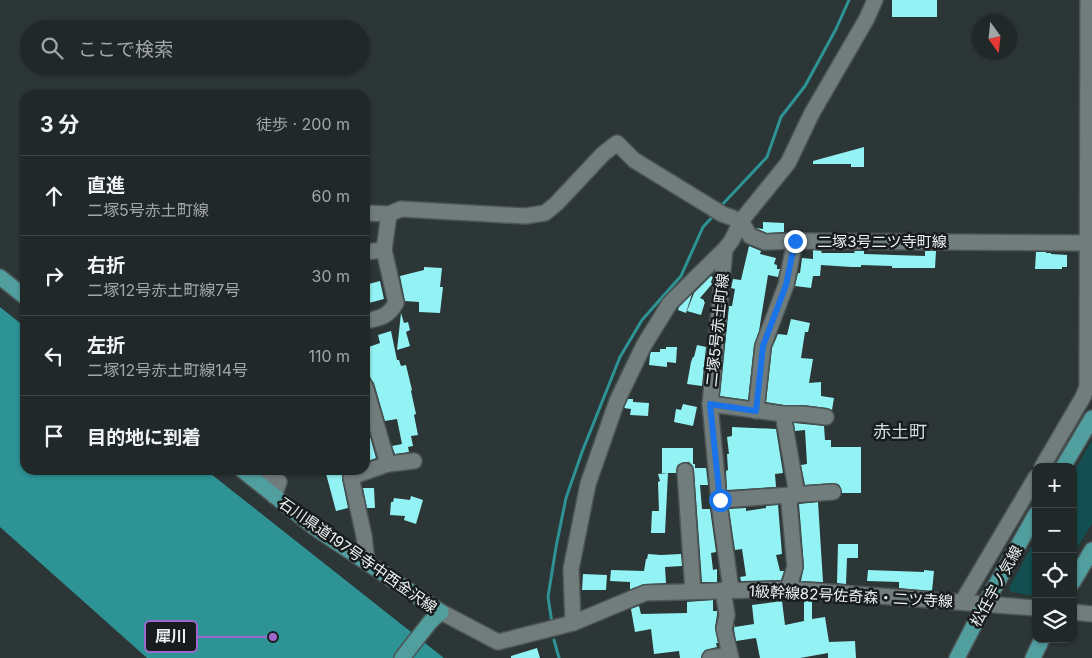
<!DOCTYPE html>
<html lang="ja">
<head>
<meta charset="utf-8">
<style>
	:root { --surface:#212828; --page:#293030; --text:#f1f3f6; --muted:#a2a6a8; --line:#3e4445 }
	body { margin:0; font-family:Inter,"Noto Sans JP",sans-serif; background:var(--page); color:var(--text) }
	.controls { position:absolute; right:15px; bottom:15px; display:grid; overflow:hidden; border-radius:10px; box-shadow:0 1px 4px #0004 }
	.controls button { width:45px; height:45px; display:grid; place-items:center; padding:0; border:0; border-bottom:1px solid var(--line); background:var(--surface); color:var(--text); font:25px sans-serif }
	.compass { position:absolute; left:972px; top:15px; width:45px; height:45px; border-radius:50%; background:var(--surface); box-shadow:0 1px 4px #0004; rotate:165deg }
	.stop { position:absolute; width:15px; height:15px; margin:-11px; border:4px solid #1a73e8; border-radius:50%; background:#fff }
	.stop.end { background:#1a73e8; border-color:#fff; box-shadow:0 1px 5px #0008 }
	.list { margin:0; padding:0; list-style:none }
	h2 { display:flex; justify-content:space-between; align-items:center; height:65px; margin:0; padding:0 20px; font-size:21px }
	h2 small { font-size:16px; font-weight:400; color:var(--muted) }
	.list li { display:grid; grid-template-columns:32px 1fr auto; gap:15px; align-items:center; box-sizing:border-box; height:80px; padding:0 20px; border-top:1px solid var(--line) }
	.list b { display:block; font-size:19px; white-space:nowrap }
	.list p { margin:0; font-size:16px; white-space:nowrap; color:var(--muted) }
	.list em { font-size:16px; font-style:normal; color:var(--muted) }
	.icon { flex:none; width:28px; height:28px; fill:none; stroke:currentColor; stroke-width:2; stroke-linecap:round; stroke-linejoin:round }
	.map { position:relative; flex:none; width:1092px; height:658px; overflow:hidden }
	.search { position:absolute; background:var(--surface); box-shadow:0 1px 4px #0004; left:20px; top:20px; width:350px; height:55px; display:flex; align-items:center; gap:12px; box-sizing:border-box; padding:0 18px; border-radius:28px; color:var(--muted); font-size:19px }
	.panel { position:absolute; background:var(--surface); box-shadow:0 1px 4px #0004; left:20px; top:90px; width:350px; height:385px; border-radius:15px }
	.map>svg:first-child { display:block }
	.green { fill:#134f50 }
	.water { fill:#2d9395 }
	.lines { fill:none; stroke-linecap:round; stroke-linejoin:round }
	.stream { stroke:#2d9395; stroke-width:3 }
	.building { fill:#93f3f4 }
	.minor-casing { stroke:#4c5454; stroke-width:18 }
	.major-casing { stroke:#4c5454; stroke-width:18 }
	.minor { stroke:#717c7c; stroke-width:15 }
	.major { stroke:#519e9f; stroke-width:15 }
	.route { stroke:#1a73e8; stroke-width:6 }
	.labels { text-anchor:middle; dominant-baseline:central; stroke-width:5; stroke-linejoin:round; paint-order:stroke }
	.street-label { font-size:15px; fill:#ecf2f2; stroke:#181c1c }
	.quarter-label { font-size:18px; fill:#d3dfdf; stroke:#181c1c }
	.leader { fill:none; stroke:#9d67ce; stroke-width:2 }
	.callout-dot { fill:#9d67ce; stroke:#181c1c; stroke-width:2 }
	.callout { fill:#181c1c; stroke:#9d67ce; stroke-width:2 }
	.callout-label { font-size:16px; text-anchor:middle; font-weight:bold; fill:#ecf2f2 }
</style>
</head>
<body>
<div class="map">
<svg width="1092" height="658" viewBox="0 0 1092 658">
	<rect width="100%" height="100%" fill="#2c3636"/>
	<g class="green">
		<path d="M 1092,440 L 1092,524 L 1073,554 L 1073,474 Z"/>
		<path d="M 1036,538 L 1036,596 L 1011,592 L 1009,588 Z"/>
	</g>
	<path class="water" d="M 0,307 L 25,327 L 25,470 L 206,470 L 444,658 L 147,658 L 0,527 Z"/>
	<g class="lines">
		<g class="stream">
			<path d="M 720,207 L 767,157 L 781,117 L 805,86 L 836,29 L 849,0"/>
			<path d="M 552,623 L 548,597 L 556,547 L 566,498 L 582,452 L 620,357 L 642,320 L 681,276 L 703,227 L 715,214"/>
			<path d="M 554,640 L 559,658"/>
		</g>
	</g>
	<g class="building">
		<rect x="892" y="0" width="45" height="17"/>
		<path d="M 864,147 L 864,167 L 851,167 L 851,164 L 813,164 L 813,161 Z"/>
		<path d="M 763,222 L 784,223 L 784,232 L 767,233 L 756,228 L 763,229 Z"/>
		<path d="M 749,246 L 761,251 L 760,254 L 776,258 L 774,264 L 777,265 L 777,269 L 780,269 L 778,277 L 768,275 L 759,331 L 754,345 L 748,400 L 720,396 L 729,306 L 732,306 L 735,289 L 731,288 L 733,279 L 741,280 Z"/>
		<path d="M 813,250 L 822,251 L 821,253 L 855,253 L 854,251 L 864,251 L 864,254 L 925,256 L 925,251 L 936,251 L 935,268 L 892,268 L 892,266 L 861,265 L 861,267 L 851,267 L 821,265 L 820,276 L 813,276 L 811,288 L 795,286 L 798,273 L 800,273 L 802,258 L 813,259 Z"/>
		<path d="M 1036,252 L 1046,252 L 1046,253 L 1051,253 L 1051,254 L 1067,255 L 1067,267 L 1062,267 L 1062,269 L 1035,269 Z"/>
		<path d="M 424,267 L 442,268 L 440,287 L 443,287 L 440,313 L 419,312 L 419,302 L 405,301 L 400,276 L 424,270 Z"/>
		<path d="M 711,276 L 713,277 L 711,282 L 712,284 L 700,298 L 704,300 L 704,302 L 705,302 L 701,315 L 687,311 L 694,293 Z"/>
		<path d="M 380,281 L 384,299 L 365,304 L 365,285 Z"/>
		<path d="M 692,294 L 686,313 L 678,310 L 679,307 Z"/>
		<path d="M 401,313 L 404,323 L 408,322 L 410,330 L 406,332 L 410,346 L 397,350 Z"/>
		<path d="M 791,319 L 810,323 L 808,332 L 805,332 L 801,358 L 813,359 L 809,383 L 821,382 L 821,396 L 834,398 L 832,410 L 827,408 L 803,405 L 784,405 L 766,402 L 772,348 L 778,334 L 787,335 Z"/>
		<path d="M 391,331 L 397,360 L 399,360 L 401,366 L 406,365 L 412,390 L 411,391 L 416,414 L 414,415 L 418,435 L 411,436 L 413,446 L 408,447 L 409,452 L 395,454 L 392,446 L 402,444 L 397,419 L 385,421 L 374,383 L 371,379 L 365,361 L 365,354 L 368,354 L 366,348 L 380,343 L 378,335 Z"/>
		<path d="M 697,345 L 706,347 L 702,386 L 687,384 L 691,362 L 693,357 L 694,357 Z"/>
		<path d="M 666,347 L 677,347 L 676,363 L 667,362 L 667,367 L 649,365 L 650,355 L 651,352 L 660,352 L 660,349 L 666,349 Z"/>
		<path d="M 628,399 L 633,399 L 633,402 L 649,403 L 648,416 L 630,415 L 631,409 L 624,408 Z"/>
		<path d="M 683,404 L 697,407 L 693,426 L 674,422 L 676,409 L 681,410 Z"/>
		<path d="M 365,419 L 376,458 L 365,462 Z"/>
		<path d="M 794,423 L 824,426 L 825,440 L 831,440 L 831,447 L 861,447 L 861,493 L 842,493 L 840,486 L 838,484 L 833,483 L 805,485 L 801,465 L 807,464 L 805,430 L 795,431 Z"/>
		<path d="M 732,427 L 776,429 L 783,473 L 775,474 L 776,487 L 727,490 L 726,471 L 728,470 L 727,454 L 729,454 L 727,437 L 732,436 Z"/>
		<path d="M 662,448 L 693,448 L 693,464 L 695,464 L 695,468 L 706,468 L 708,485 L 700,485 L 702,509 L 710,509 L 716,552 L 711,553 L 713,570 L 717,569 L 717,582 L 702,582 L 694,470 L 693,466 L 689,462 L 684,462 L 679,464 L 677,466 L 676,473 L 662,473 Z"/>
		<path d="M 325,470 L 342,470 L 342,479 L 348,508 L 336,511 Z"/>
		<path d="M 668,473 L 665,533 L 651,533 L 652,511 L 659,511 L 658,482 L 660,481 L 658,474 Z"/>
		<path d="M 363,488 L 374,488 L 375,508 L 367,508 Z"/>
		<path d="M 411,496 L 423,500 L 416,524 L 404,520 L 405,516 L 390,515 L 391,502 L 393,502 L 394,498 L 410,500 Z"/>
		<path d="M 818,502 L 823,582 L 801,581 L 804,566 L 799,504 Z"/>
		<path d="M 778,505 L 782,554 L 776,555 L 780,571 L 784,571 L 781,580 L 741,581 L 740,577 L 746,576 L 742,549 L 735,550 L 729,509 L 746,508 L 746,511 L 766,508 L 766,506 Z"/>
		<path d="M 838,544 L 858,544 L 858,558 L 847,558 L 846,584 L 837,583 Z"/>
		<path d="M 648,554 L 661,555 L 681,554 L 682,566 L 665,567 L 666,583 L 644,584 L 631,589 L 630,589 L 630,582 L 610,581 L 611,570 L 644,571 L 646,559 L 647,559 Z"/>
		<path d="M 868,570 L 924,572 L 924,570 L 934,571 L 932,591 L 899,588 L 899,582 L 867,581 Z"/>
		<path d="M 583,574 L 607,575 L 606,590 L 582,590 Z"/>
		<path d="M 713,600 L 713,611 L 717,611 L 717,615 L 715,627 L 718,643 L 716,643 L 717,647 L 705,650 L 702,654 L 701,658 L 680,658 L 679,651 L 654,654 L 651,629 L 635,632 L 631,609 L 639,606 L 641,614 L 687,613 L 687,602 Z"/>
		<path d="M 804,600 L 812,600 L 812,619 L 825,617 L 829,642 L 855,641 L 856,658 L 828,658 L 828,653 L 800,658 L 760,658 L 756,638 L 736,641 L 734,629 L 735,624 L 735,627 L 754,624 L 752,605 L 782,601 L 785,625 L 804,621 Z"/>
		<path d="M 537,648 L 540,658 L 511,658 L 511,656 Z"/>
	</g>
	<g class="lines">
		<defs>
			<g id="minor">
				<path d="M 365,213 L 389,214"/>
				<path d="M 725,249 L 710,404 L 720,511 L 731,590"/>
				<path d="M 365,252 L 384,250"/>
				<path d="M 365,321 C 380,318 388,317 396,303 L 384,250 L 389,214 L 401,209 L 525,216 L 545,213 L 557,203 L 603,154 L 617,143 L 634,160 L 722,214 L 741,221 L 750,236 L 765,242 L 795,241 L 1087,243"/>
				<path d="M 365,386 L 388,464 L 351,477 L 364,536 L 367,563"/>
				<path d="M 710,404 L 783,414 L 802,414 L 826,417"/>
				<path d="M 756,411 L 763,346 L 786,285 L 795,241"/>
				<path d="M 783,414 L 796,489 L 792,495 L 789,503 L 795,567 L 788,589"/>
				<path d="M 388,464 L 414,461"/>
				<path d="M 1042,467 L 1083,397 L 1087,387 L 1088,0"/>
				<path d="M 265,470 L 279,482 L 274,496"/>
				<path d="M 685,471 L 693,591"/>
				<path d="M 720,500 L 833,492"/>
				<path d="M 723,590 L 727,615 L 724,629 L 731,658"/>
				<path d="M 962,602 L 1036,477"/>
				<path d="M 441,612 L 498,642 L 573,623 L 645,593 L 788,589 L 1036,608"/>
				<path d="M 1073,612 L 1092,614"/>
				<path d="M 573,623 L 571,569 L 588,484 L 617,401 L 644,345 L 670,303 L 725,249 L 732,240 L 741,221 L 788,163 L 812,113 L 866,20 L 875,0"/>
				<path d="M 710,658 L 730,655"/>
			</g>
			<g id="major">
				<path d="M 0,277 L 25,297"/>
				<path d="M 1063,467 L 1092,418"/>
				<path d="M 242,470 L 315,528 L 441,612 L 430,622 L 402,658"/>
				<path d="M 1073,582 L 1092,550"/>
				<path d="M 957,658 L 985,604 L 1036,514"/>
				<path d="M 1033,658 L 1042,639"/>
			</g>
		</defs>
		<use href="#minor" class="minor-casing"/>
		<use href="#major" class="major-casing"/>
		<use href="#minor" class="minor"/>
		<use href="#major" class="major"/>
	</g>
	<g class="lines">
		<path class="route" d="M 720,500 L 710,404 L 756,411 L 763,346 L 786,285 L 795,241"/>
	</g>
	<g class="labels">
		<g class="street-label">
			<text x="882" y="241">二塚3号二ツ寺町線</text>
			<text transform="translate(717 330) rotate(-84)">二塚5号赤土町線</text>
			<text transform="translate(358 555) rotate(35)">石川県道197号寺中西金沢線</text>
			<text transform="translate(996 586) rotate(-61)">松任宇ノ気線</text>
			<text transform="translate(851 596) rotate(3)">1級幹線82号佐奇森・二ツ寺線</text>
		</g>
		<g class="quarter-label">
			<text x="900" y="431">赤土町</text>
		</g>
	</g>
	<path class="leader" d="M273 637L197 637"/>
	<circle class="callout-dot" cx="273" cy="637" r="5"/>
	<rect class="callout" x="145" y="621" width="52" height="31" rx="5"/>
	<g class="callout-label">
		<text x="171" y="642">犀川</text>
	</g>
</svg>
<div class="controls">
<button>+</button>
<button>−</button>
<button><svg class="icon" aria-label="locate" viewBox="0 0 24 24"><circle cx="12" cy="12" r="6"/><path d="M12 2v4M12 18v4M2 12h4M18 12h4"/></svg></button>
<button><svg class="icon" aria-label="layers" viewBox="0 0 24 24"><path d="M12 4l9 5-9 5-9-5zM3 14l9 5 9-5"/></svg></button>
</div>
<svg class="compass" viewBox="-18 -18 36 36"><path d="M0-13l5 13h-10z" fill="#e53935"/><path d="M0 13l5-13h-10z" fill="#a2a6a8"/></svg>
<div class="stop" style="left:720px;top:500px"></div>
<div class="stop end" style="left:795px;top:241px"></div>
<div class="search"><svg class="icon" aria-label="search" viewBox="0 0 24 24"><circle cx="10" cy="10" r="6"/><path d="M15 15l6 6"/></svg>ここで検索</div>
<section class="panel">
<h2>3 分<small>徒歩 · 200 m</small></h2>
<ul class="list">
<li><svg class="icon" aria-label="ahead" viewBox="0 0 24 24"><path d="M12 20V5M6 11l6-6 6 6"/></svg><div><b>直進</b><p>二塚5号赤土町線</p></div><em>60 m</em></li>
<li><svg class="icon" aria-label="right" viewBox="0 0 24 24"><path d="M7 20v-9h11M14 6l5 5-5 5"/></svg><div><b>右折</b><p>二塚12号赤土町線7号</p></div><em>30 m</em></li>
<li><svg class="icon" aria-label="left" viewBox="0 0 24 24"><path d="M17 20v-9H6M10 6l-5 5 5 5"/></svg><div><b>左折</b><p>二塚12号赤土町線14号</p></div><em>110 m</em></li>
<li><svg class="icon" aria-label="arrive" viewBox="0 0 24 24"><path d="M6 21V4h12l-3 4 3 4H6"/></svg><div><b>目的地に到着</b></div></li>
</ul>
</section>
</div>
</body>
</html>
